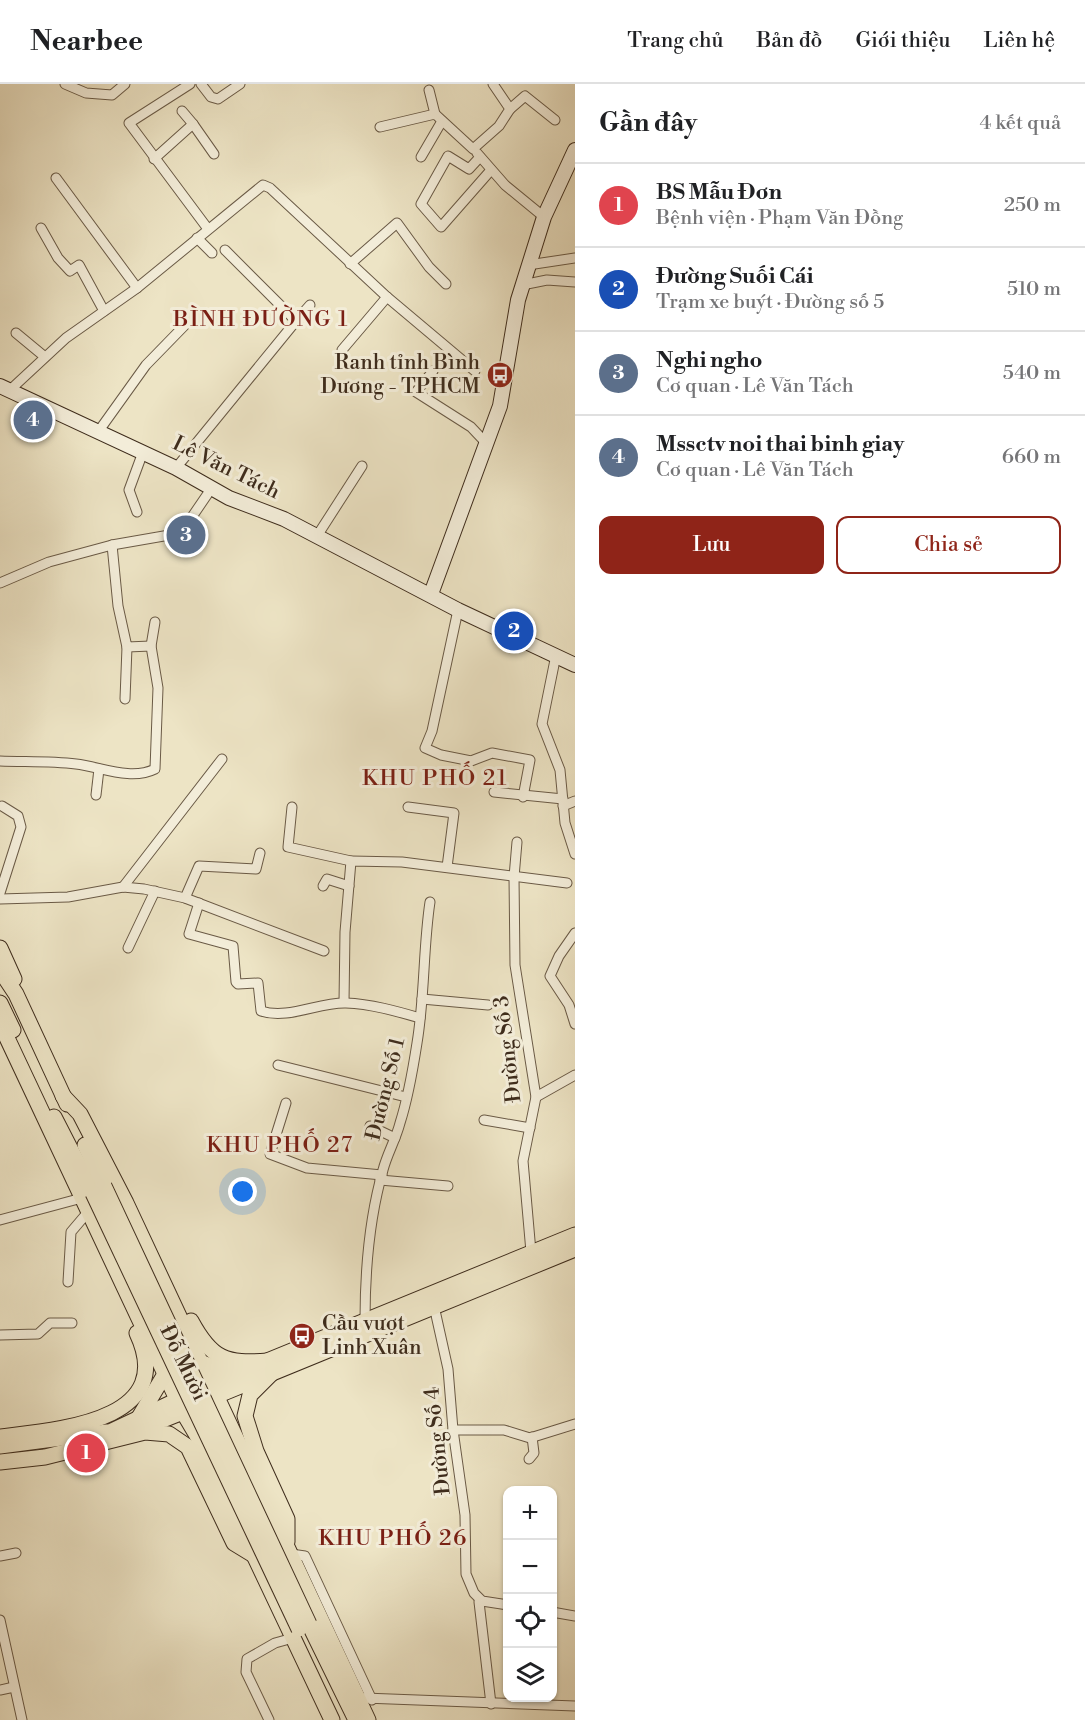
<!DOCTYPE html>
<html lang="vi">
<head>
<meta charset="utf-8">
<style>
	:root { --surface:#fff; --page:#f2f2f2; --text:#202124; --muted:#757577; --line:#e0e0e0; --accent:#8f2418 }
	body { margin:0; font-family:"Libre Bodoni",serif; background:var(--page); color:var(--text) }
	.controls { position:absolute; right:18px; bottom:18px; display:grid; overflow:hidden; border-radius:12px; box-shadow:0 2px 4px #0004 }
	.controls button { width:54px; height:54px; display:grid; place-items:center; padding:0; border:0; border-bottom:2px solid var(--line); background:var(--surface); color:var(--text); font:30px sans-serif }
	.you { position:absolute; left:243px; top:1108px; width:21px; height:21px; margin:-15px; border:4px solid #fff; border-radius:50%; background:#1a73e8; box-shadow:0 0 0 9px #1a73e833 }
	.badge { display:grid; place-items:center; width:39px; height:39px; border-radius:50%; background:var(--accent); color:#fff; font-size:20px; font-weight:700 }
	.pin { position:absolute; translate:-50% -50%; border:3px solid #fff; box-shadow:0 2px 6px #0006 }
	.list { margin:0; padding:0; list-style:none }
	h2 { display:flex; justify-content:space-between; align-items:center; height:78px; margin:0; padding:0 24px; font-size:26px }
	h2 small { font-size:20px; font-weight:400; color:var(--muted) }
	.list li { display:grid; grid-template-columns:39px 1fr auto; gap:18px; align-items:center; box-sizing:border-box; height:84px; padding:0 24px; border-top:2px solid var(--line) }
	.list b { display:block; font-size:22px; white-space:nowrap }
	.list p { margin:0; font-size:20px; white-space:nowrap; color:var(--muted) }
	.list em { font-size:20px; font-style:normal; color:var(--muted) }
	.actions { display:flex; gap:12px; padding:18px 24px }
	.actions a { flex:1; padding:14px 0; border:2px solid var(--accent); border-radius:12px; text-align:center; font-size:21px; color:var(--accent) }
	.actions .main { background:var(--accent); color:#fff }
	.icon { flex:none; width:33px; height:33px; fill:none; stroke:currentColor; stroke-width:2; stroke-linecap:round; stroke-linejoin:round }
	.map { position:relative; flex:none; width:575px; height:1636px; overflow:hidden }
	header { display:flex; align-items:center; gap:36px; box-sizing:border-box; height:84px; padding:0 30px; background:var(--surface); border-bottom:2px solid var(--line) }
	header strong { font-size:28px }
	nav { display:flex; gap:33px; margin-inline-start:auto; font-size:21px }
	main { display:flex }
	aside { flex:1; background:var(--surface) }
	.map>svg:first-child { display:block }
	.lines { fill:none; stroke-linecap:round; stroke-linejoin:round }
	.minor-casing { stroke:#6a5a46; stroke-width:11 }
	.secondary-casing { stroke:#3e2c1c; stroke-width:16 }
	.primary-casing { stroke:#3e2c1c; stroke-width:17 }
	.trunk-casing { stroke:#3e2c1c; stroke-width:17 }
	.minor { stroke:#f3edd9; stroke-width:9 }
	.secondary { stroke:#f3edd9; stroke-width:14 }
	.primary { stroke:#ede4c5; stroke-width:15 }
	.trunk { stroke:#ede4c5; stroke-width:15 }
	.trunk-bridge-casing { stroke:#3e2c1c; stroke-width:17; stroke-linecap:butt }
	.trunk-bridge { stroke:#ede4c5; stroke-width:15 }
	.labels { text-anchor:middle; dominant-baseline:central; stroke-width:6; stroke-linejoin:round; paint-order:stroke }
	.poi-label { font-size:21px; fill:#3e2c1c; stroke:#f3edd9; text-anchor:end }
	.street-label { font-size:21px; fill:#3e2c1c; stroke:#f3edd9 }
	.neighbourhood-label { font-size:22px; letter-spacing:1.5px; fill:#7a1f14; stroke:#f3edd9 }
</style>
</head>
<body>
<header>
<strong>Nearbee</strong>
<nav><a>Trang chủ</a><a>Bản đồ</a><a>Giới thiệu</a><a>Liên hệ</a></nav>
</header>
<main>
<div class="map">
<svg width="575" height="1636" viewBox="0 0 575 1636">
	<rect width="100%" height="100%" fill="#ede4c5"/>
	<filter id="stains"><feTurbulence type="fractalNoise" baseFrequency=".00333" numOctaves="4"/><feColorMatrix values="0 0 0 0 .2 0 0 0 0 .09 0 0 0 0 .02 0 0 0 .5 -.17"/></filter>
	<radialGradient id="worn" r=".72"><stop offset=".6" stop-color="#630" stop-opacity="0"/><stop offset="1" stop-color="#630" stop-opacity=".3"/></radialGradient>
	<g class="lines">
		<defs>
			<g id="minor">
				<path d="M 65,0 L 86,9 L 112,11 L 125,0"/>
				<path d="M 190,0 L 129,39 L 208,145"/>
				<path d="M 201,0 L 211,13 L 218,15 L 240,0"/>
				<path d="M 429,6 L 435,30"/>
				<path d="M 510,25 L 525,12 L 555,36"/>
				<path d="M 182,27 L 193,40"/>
				<path d="M 380,43 L 435,30 L 473,65 L 499,42 L 510,25 L 493,0"/>
				<path d="M 477,69 L 505,101 L 544,133"/>
				<path d="M 421,73 L 442,37"/>
				<path d="M 480,73 L 469,85 L 448,72 L 421,120 L 441,143 L 491,86"/>
				<path d="M 154,75 L 193,40 L 214,70"/>
				<path d="M 56,94 L 137,204"/>
				<path d="M 41,144 L 58,174 L 70,187 L 79,181 L 104,227"/>
				<path d="M 197,154 L 212,169"/>
				<path d="M 350,180 L 397,139 L 429,183 L 446,200"/>
				<path d="M 528,181 L 575,174"/>
				<path d="M 522,201 L 547,196 L 575,198"/>
				<path d="M 296,237 L 310,221"/>
				<path d="M 16,249 L 45,273"/>
				<path d="M 342,266 L 387,213"/>
				<path d="M 433,287 L 416,308 L 471,343 L 487,360"/>
				<path d="M 10,306 L 66,254 L 137,204 L 263,101 L 270,104 L 387,213 L 475,287"/>
				<path d="M 98,348 L 146,281 L 185,241"/>
				<path d="M 176,384 L 296,237 L 225,166"/>
				<path d="M 137,428 L 129,406 L 143,368"/>
				<path d="M 317,452 L 362,382"/>
				<path d="M 0,499 L 49,478 L 112,461 L 181,449 L 211,405"/>
				<path d="M 458,526 L 432,647 L 425,664 L 441,671 L 471,677 L 492,669 L 530,676 L 523,713"/>
				<path d="M 151,562 L 155,538"/>
				<path d="M 556,571 L 542,640 L 560,686 L 565,739 L 575,770"/>
				<path d="M 125,615 L 127,563"/>
				<path d="M 0,677 C 25,678 51,677 76,680 C 101,683 131,697 155,685 L 158,604 L 151,562 L 127,563 L 118,522 L 112,461"/>
				<path d="M 494,708 L 563,715"/>
				<path d="M 96,711 L 99,685"/>
				<path d="M 563,722 L 575,717"/>
				<path d="M 292,723 L 288,763 L 351,777"/>
				<path d="M 408,723 L 454,729 L 447,783"/>
				<path d="M 517,758 L 514,793 L 515,881 L 536,1013 L 523,1077 L 531,1168"/>
				<path d="M 323,802 L 327,795 L 349,802"/>
				<path d="M 123,803 L 222,675"/>
				<path d="M 0,809 L 21,743 L 18,732 L 2,722"/>
				<path d="M 185,814 L 199,782 L 256,785 L 260,769"/>
				<path d="M 0,815 L 68,813 L 123,803 L 144,805 L 185,814 L 324,867"/>
				<path d="M 199,819 L 189,850 L 233,862 L 236,898 L 238,900 L 258,899 L 261,927 C 288,936 319,918 346,919 C 371,920 396,927 420,934"/>
				<path d="M 575,849 L 559,872 L 550,892 L 569,921 L 575,940"/>
				<path d="M 128,864 L 155,807"/>
				<path d="M 422,915 L 488,921"/>
				<path d="M 344,918 L 345,848 L 351,777 L 402,778 L 567,799"/>
				<path d="M 278,981 L 406,1013"/>
				<path d="M 536,1013 L 575,991"/>
				<path d="M 286,1019 L 270,1070 L 307,1084 L 382,1091"/>
				<path d="M 484,1036 L 530,1044"/>
				<path d="M 370,1042 L 395,1054"/>
				<path d="M 380,1096 L 448,1102"/>
				<path d="M 0,1136 L 82,1114"/>
				<path d="M 68,1198 L 71,1148 L 88,1128"/>
				<path d="M 434,1222 L 448,1285 L 453,1346 L 465,1431 L 466,1490 L 474,1509 L 482,1517 L 508,1521"/>
				<path d="M 365,1236 C 365,1186 369,1135 383,1086 C 387,1070 396,1055 400,1039 C 408,1014 413,985 417,959 C 425,911 423,864 430,818"/>
				<path d="M 0,1251 L 38,1250 L 50,1239 L 72,1239"/>
				<path d="M 453,1346 L 504,1346 L 530,1354 L 575,1340"/>
				<path d="M 529,1375 L 534,1369 L 532,1353"/>
				<path d="M 291,1470 L 305,1472 L 372,1616"/>
				<path d="M 0,1472 L 16,1469"/>
				<path d="M 482,1517 L 479,1518 L 491,1620"/>
				<path d="M 552,1528 L 575,1532"/>
				<path d="M 0,1536 L 22,1636"/>
				<path d="M 0,1606 L 14,1603"/>
				<path d="M 364,1614 L 575,1622"/>
				<path d="M 269,1636 L 246,1588 L 247,1575 L 275,1559 L 293,1554"/>
			</g>
			<g id="secondary">
				<path d="M 0,302 L 176,384 L 229,414 L 284,435 L 458,526 L 575,581"/>
				<path d="M 431,510 L 500,322 L 518,216 L 544,133 L 575,66"/>
			</g>
			<g id="primary">
				<path d="M 211,1300 L 575,1151"/>
				<path d="M 216,1312 L 575,1165"/>
			</g>
			<g id="trunk">
				<path d="M 0,864 L 14,895"/>
				<path d="M 0,886 L 16,910 L 67,1020"/>
				<path d="M 0,919 L 13,946"/>
				<path d="M 0,939 L 183,1328 L 199,1355 L 332,1636"/>
				<path d="M 63,1012 L 80,1030 L 126,1119 L 368,1636"/>
				<path d="M 54,1033 L 93,1109"/>
				<path d="M 85,1061 L 104,1102"/>
				<path d="M 191,1237 C 212,1276 226,1280 268,1277"/>
				<path d="M 197,1277 L 227,1288 L 243,1288"/>
				<path d="M 273,1288 L 250,1311 L 245,1332 L 256,1367 L 287,1435 L 287,1458"/>
				<path d="M 138,1335 L 165,1290 L 172,1287"/>
				<path d="M 141,1335 L 165,1335 L 190,1325"/>
				<path d="M 0,1353 C 57,1346 179,1338 137,1249"/>
				<path d="M 97,1354 L 186,1312"/>
				<path d="M 0,1362 L 107,1348"/>
				<path d="M 0,1378 L 45,1373 L 145,1348 L 169,1350 L 188,1363 L 234,1459 L 252,1470"/>
				<path d="M 309,1540 L 356,1636"/>
			</g>
		</defs>
		<use href="#minor" class="minor-casing"/>
		<use href="#secondary" class="secondary-casing"/>
		<use href="#primary" class="primary-casing"/>
		<use href="#trunk" class="trunk-casing"/>
		<use href="#minor" class="minor"/>
		<use href="#secondary" class="secondary"/>
		<use href="#primary" class="primary"/>
		<use href="#trunk" class="trunk"/>
		<defs>
			<g id="trunk-bridge">
				<path d="M 104,1102 L 309,1540"/>
				<path d="M 93,1109 L 299,1545"/>
			</g>
		</defs>
		<use href="#trunk-bridge" class="trunk-bridge-casing"/>
		<use href="#trunk-bridge" class="trunk-bridge"/>
	</g>
	<defs>
		<symbol id="bus-disc" viewBox="-11 -11 22 22"><circle r="9.5" fill="#8f2418" stroke="#f3edd9"/><path d="M-5-6H5V4H4V6H2V4H-2V6H-4V4H-5ZM-3.5-4V0h7V-4ZM-3.5 1.2v1.5H-2V1.2ZM2 1.2v1.5H3.5V1.2Z" fill="#fff"/></symbol>
	</defs>
	<g fill-rule="evenodd">
		<use href="#bus-disc" x="485" y="276" width="30" height="30"/>
		<use href="#bus-disc" x="287" y="1237" width="30" height="30"/>
	</g>
	<g class="labels">
		<g class="poi-label">
			<text x="480" y="279">Ranh tỉnh Bình<tspan x="480" dy="24">Dương - TPHCM</tspan></text>
			<text x="322" y="1240" text-anchor="start">Cầu vượt<tspan x="322" dy="24">Linh Xuân</tspan></text>
		</g>
		<g class="street-label">
			<text transform="translate(226 384) rotate(26)">Lê Văn Tách</text>
			<text transform="translate(508 965) rotate(-97)">Đường Số 3</text>
			<text transform="translate(386 1005) rotate(-76)">Đường Số 1</text>
			<text transform="translate(183 1279) rotate(64)">Đỗ Mười</text>
			<text transform="translate(438 1357) rotate(-96)">Đường Số 4</text>
		</g>
		<g class="neighbourhood-label">
			<text x="261" y="235">BÌNH ĐƯỜNG 1</text>
			<text x="435" y="694">KHU PHỐ 21</text>
			<text x="280" y="1061">KHU PHỐ 27</text>
			<text x="393" y="1454">KHU PHỐ 26</text>
		</g>
	</g>
	<rect width="100%" height="100%" filter="url(#stains)"/>
	<rect width="100%" height="100%" fill="url(#worn)"/>
</svg>
<div class="controls">
<button>+</button>
<button>−</button>
<button><svg class="icon" aria-label="locate" viewBox="0 0 24 24"><circle cx="12" cy="12" r="6"/><path d="M12 2v4M12 18v4M2 12h4M18 12h4"/></svg></button>
<button><svg class="icon" aria-label="layers" viewBox="0 0 24 24"><path d="M12 4l9 5-9 5-9-5zM3 14l9 5 9-5"/></svg></button>
</div>
<div class="you"></div>
<div class="pin badge" style="left:86px;top:1369px;background:#e0444e">1</div>
<div class="pin badge" style="left:514px;top:547px;background:#1a4fb4">2</div>
<div class="pin badge" style="left:186px;top:451px;background:#5c6f8a">3</div>
<div class="pin badge" style="left:33px;top:336px;background:#5c6f8a">4</div>
</div>
<aside>
<h2>Gần đây<small>4 kết quả</small></h2>
<ul class="list">
<li><span class="badge" style="background:#e0444e">1</span><div><b>BS Mẫu Đơn</b><p>Bệnh viện · Phạm Văn Đồng</p></div><em>250 m</em></li>
<li><span class="badge" style="background:#1a4fb4">2</span><div><b>Đường Suối Cái</b><p>Trạm xe buýt · Đường số 5</p></div><em>510 m</em></li>
<li><span class="badge" style="background:#5c6f8a">3</span><div><b>Nghi ngho</b><p>Cơ quan · Lê Văn Tách</p></div><em>540 m</em></li>
<li><span class="badge" style="background:#5c6f8a">4</span><div><b>Mssctv noi thai binh giay</b><p>Cơ quan · Lê Văn Tách</p></div><em>660 m</em></li>
</ul>
<div class="actions"><a class="main">Lưu</a><a>Chia sẻ</a></div>
</aside>
</main>
</body>
</html>
